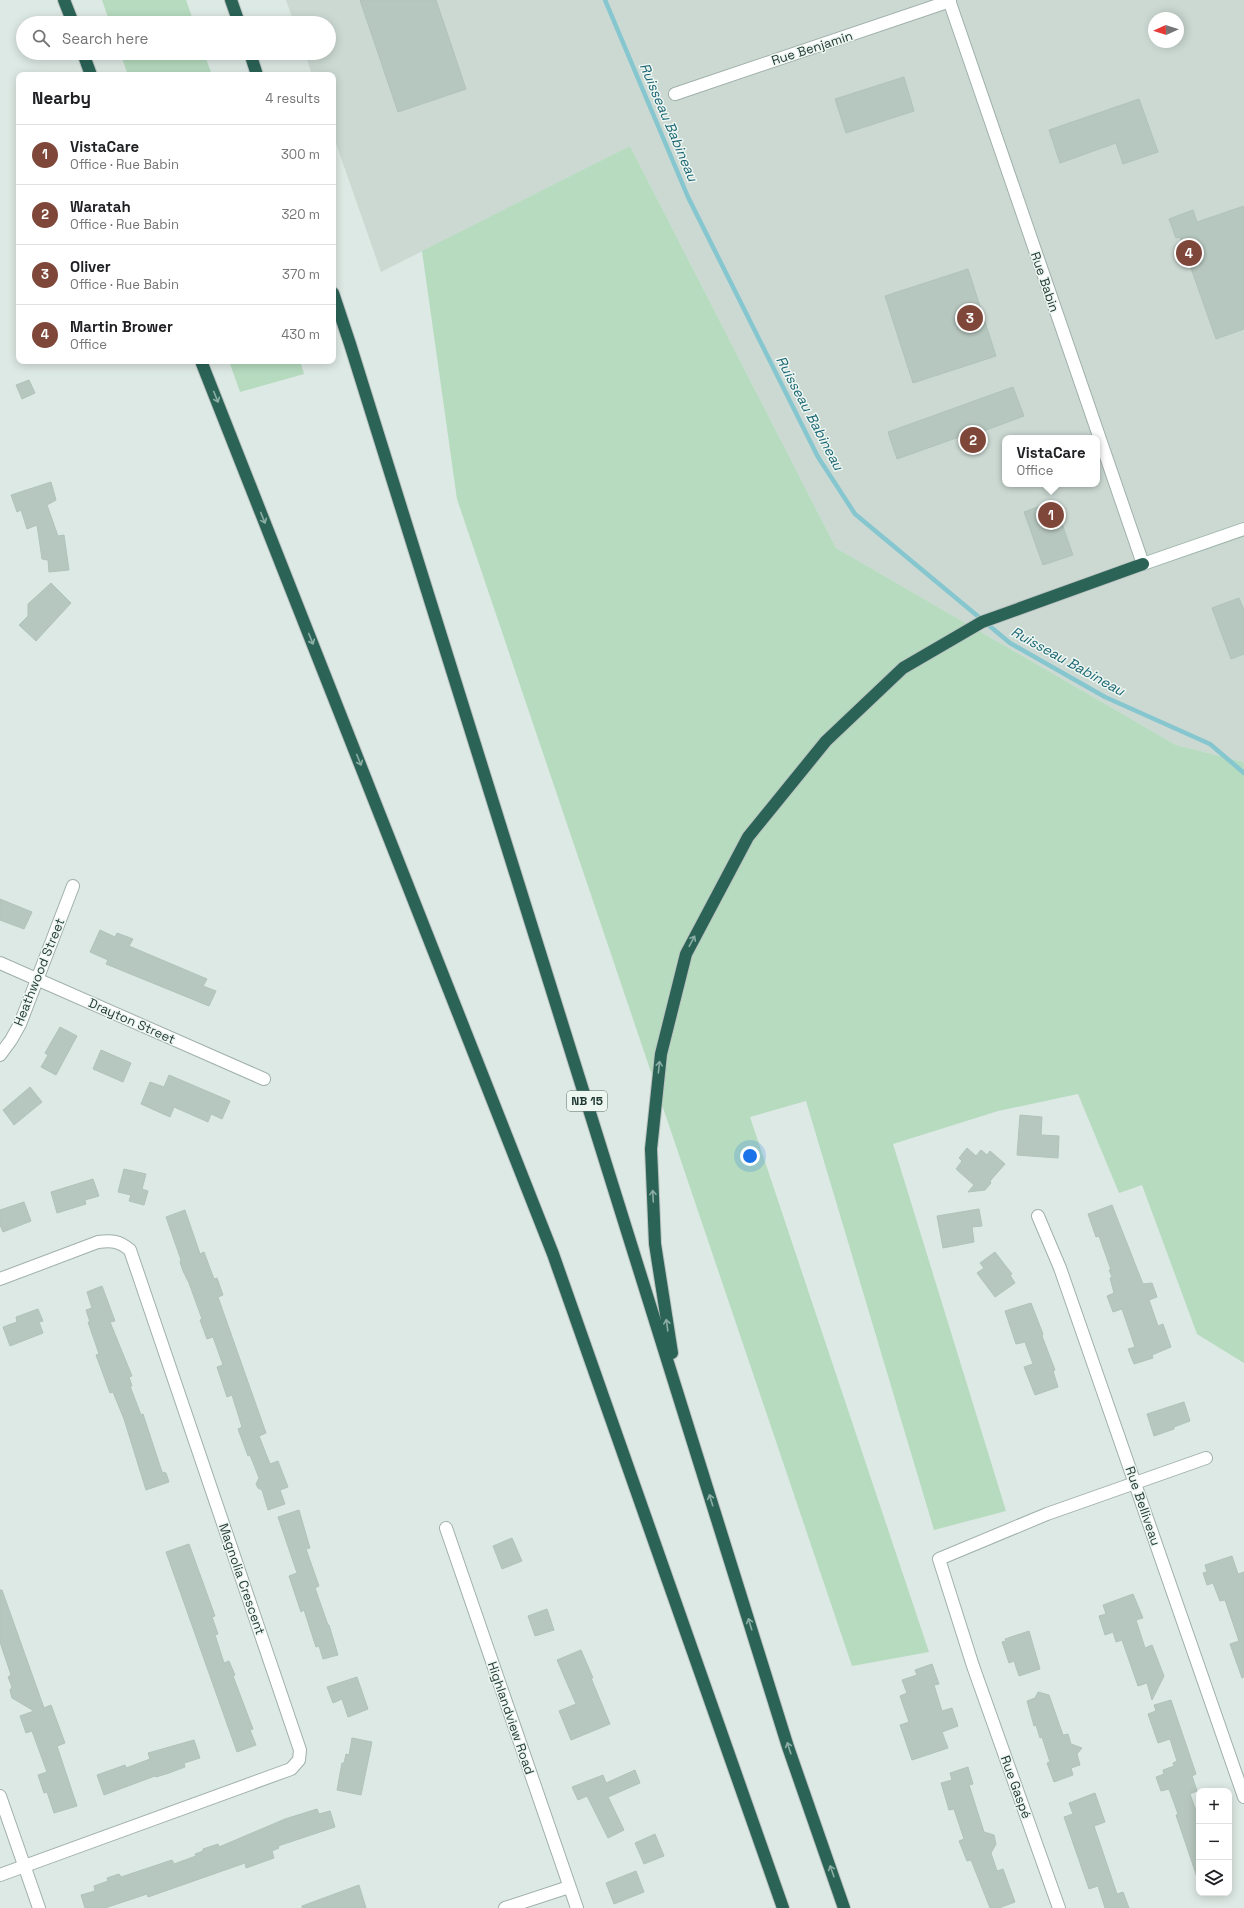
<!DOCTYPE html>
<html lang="en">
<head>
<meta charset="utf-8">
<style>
	:root { --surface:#fff; --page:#f6f6f6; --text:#202124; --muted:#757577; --line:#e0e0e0; --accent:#7e473a }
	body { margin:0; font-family:"Space Grotesk",sans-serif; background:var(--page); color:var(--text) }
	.controls { position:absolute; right:12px; bottom:12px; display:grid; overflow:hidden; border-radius:8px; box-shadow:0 2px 10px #0003 }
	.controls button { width:36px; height:36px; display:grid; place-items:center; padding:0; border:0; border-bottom:1px solid var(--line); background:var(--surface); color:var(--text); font:20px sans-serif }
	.compass { position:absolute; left:1148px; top:12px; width:36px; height:36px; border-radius:50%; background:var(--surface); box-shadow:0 2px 10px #0003; rotate:267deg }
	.you { position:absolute; left:750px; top:1156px; width:14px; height:14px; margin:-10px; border:3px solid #fff; border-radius:50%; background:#1a73e8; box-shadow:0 0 0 6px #1a73e833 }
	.badge { display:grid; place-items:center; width:26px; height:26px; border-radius:50%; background:var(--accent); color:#fff; font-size:13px; font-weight:700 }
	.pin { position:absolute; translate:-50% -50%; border:2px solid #fff; box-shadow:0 1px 4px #0006 }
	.popup { position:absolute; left:1002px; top:435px; width:98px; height:52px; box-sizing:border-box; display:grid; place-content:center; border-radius:8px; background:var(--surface); filter:drop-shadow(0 1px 3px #0005); font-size:13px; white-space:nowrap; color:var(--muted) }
	.popup b { font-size:15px; color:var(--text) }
	.popup::after { content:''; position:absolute; left:50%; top:100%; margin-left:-8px; border:8px solid transparent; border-top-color:var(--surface) }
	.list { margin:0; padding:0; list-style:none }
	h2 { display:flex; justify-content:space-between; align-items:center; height:52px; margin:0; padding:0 16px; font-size:17px }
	h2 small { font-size:13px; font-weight:400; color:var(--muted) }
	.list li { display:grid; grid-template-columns:26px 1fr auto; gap:12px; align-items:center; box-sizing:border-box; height:60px; padding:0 16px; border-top:1px solid var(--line) }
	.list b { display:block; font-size:15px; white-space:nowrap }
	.list p { margin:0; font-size:13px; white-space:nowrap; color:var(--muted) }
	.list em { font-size:13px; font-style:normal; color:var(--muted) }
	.icon { flex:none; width:22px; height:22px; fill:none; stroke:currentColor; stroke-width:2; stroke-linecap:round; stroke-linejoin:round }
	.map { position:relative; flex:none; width:1244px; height:1908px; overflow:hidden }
	.search { position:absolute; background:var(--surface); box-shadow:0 2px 10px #0003; left:16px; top:16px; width:320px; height:44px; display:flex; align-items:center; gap:10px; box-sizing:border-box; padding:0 14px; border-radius:22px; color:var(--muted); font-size:15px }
	.panel { position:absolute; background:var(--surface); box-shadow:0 2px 10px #0003; left:16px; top:72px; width:320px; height:292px; border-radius:8px }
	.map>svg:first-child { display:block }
	.built { fill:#ccd9d3; fill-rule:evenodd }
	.green { fill:#b6dbbf }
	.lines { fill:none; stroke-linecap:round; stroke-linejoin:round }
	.stream { stroke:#85c6cf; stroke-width:4.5 }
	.building { fill:#b6c7bf; stroke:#b0c3ba }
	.street-casing { stroke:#a0b0ab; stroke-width:14 }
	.secondary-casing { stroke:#9db5ab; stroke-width:14 }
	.highway-casing { stroke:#bcc3c1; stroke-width:14 }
	.street { stroke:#fff; stroke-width:12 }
	.secondary { stroke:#fff; stroke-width:12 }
	.highway { stroke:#2b6457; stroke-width:12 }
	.oneway { stroke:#8cada4 }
	.labels { text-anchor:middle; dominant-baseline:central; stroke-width:3; stroke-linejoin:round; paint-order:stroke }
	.shield { fill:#eef6f2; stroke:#5d716b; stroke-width:1 }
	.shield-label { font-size:12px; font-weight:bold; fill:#1f3831 }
	.street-label { font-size:13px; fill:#1f3831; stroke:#eef6f2 }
	.water-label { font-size:14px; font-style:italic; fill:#1b6773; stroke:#eef6f2 }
</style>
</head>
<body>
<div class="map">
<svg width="1244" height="1908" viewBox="0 0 1244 1908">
	<rect width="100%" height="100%" fill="#dde9e4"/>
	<path class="built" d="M 286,0 L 1244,0 L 1244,762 L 1176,745 L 836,548 L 630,146 L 381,272 L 333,135 L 333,75 L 312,75 L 305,53 L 329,53 L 329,23 L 294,23 ZM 1154,18 L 1178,18 L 1178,42 L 1154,42 ZM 1005,438 L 1097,438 L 1097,484 L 1005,484 Z"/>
	<g class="green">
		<path d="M 102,0 L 186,0 L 194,23 L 110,23 Z"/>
		<path d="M 120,53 L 204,53 L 212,75 L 128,75 Z"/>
		<path d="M 630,146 L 836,548 L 1176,745 L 1244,762 L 1244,1363 L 1197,1334 L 1142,1185 L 1119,1193 L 1078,1094 L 998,1111 L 893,1144 L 1006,1511 L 934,1530 L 806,1101 L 750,1117 L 929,1652 L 852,1666 L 457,499 L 422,251 Z"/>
		<path d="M 229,361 L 300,361 L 304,374 L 240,392 Z"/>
	</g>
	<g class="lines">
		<path class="stream" d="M 605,0 L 688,197 L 818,457 L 855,514 L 1010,643 L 1105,697 L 1210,744 L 1244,773"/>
	</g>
	<g class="building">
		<path d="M 360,0 L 436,0 L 466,89 L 398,112 Z"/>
		<path d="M 904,77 L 914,111 L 846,133 L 835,99 Z"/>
		<path d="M 1139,99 L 1158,152 L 1123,164 L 1116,143 L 1060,163 L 1049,130 Z"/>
		<path d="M 1244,206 L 1244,329 L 1216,339 L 1180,237 L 1176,238 L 1169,219 L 1193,210 L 1197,222 Z"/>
		<path d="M 968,269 L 996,356 L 913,383 L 885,296 Z"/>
		<path d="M 29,380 L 35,393 L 22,399 L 16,385 Z"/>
		<path d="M 1013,387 L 1024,416 L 981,432 L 985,442 L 964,449 L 959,437 L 897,459 L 888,432 Z"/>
		<path d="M 51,482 L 56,500 L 47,505 L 58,536 L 64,535 L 69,570 L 49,572 L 48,560 L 42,559 L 37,525 L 27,529 L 21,510 L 17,512 L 11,495 Z"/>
		<path d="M 1054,501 L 1073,555 L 1043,565 L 1024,512 Z"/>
		<path d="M 51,583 L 71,603 L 36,641 L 19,625 L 28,616 L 28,604 Z"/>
		<path d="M 1239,598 L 1244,610 L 1244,654 L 1231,659 L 1212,608 Z"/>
		<path d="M 0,899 L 32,912 L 24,929 L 0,920 Z"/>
		<path d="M 100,930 L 115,937 L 117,933 L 133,939 L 129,946 L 207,979 L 203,986 L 216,991 L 209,1006 L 106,964 L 108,960 L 90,952 Z"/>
		<path d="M 60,1027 L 77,1036 L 56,1075 L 41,1067 L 48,1055 L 45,1053 Z"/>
		<path d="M 101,1050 L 131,1063 L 123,1082 L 93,1069 Z"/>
		<path d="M 169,1075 L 230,1101 L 222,1119 L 211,1114 L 208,1122 L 174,1107 L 170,1117 L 141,1104 L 150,1082 L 164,1087 Z"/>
		<path d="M 30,1087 L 42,1102 L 14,1125 L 3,1110 Z"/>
		<path d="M 1020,1115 L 1042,1117 L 1041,1135 L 1059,1136 L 1058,1158 L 1017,1155 Z"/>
		<path d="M 967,1148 L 976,1156 L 981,1150 L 987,1155 L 990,1151 L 1005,1164 L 990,1181 L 991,1183 L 985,1190 L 968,1192 L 974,1185 L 956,1169 L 962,1161 L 959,1158 Z"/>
		<path d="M 124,1169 L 146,1174 L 142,1189 L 148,1191 L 144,1205 L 129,1201 L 131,1195 L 118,1192 Z"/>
		<path d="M 93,1179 L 99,1196 L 85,1200 L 86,1204 L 57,1213 L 51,1192 Z"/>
		<path d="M 24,1202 L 31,1221 L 3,1232 L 0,1225 L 0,1210 Z"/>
		<path d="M 1112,1205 L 1143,1284 L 1152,1283 L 1157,1297 L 1149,1300 L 1158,1326 L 1163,1324 L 1171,1347 L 1152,1355 L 1153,1358 L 1134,1364 L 1128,1349 L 1135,1347 L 1122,1309 L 1113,1312 L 1107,1296 L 1114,1293 L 1110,1278 L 1112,1277 L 1109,1270 L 1111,1270 L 1099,1236 L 1096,1237 L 1088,1214 Z"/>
		<path d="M 979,1209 L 982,1226 L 972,1227 L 974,1242 L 943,1248 L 937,1216 Z"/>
		<path d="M 185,1210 L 200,1254 L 204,1252 L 214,1279 L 217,1278 L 223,1295 L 218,1297 L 266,1433 L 259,1436 L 270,1464 L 278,1461 L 288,1487 L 280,1490 L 285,1504 L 268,1510 L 262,1490 L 258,1488 L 256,1484 L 259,1478 L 250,1455 L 248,1456 L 238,1429 L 242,1427 L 232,1395 L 227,1397 L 217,1367 L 223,1365 L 213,1337 L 207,1339 L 200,1320 L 202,1319 L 189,1283 L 183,1271 L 180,1262 L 181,1260 L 166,1217 Z"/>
		<path d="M 995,1252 L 1012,1274 L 1010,1275 L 1015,1283 L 995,1297 L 977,1273 L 984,1268 L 980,1263 Z"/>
		<path d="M 102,1286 L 115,1321 L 110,1322 L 132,1376 L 129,1377 L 132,1386 L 130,1386 L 141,1415 L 143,1414 L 162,1472 L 166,1473 L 169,1482 L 146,1490 L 124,1419 L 113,1392 L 110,1393 L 96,1355 L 99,1354 L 88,1322 L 90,1322 L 86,1310 L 92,1308 L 87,1292 Z"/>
		<path d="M 1031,1303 L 1043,1334 L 1042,1336 L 1055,1370 L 1053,1371 L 1058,1387 L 1035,1395 L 1024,1367 L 1033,1364 L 1025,1342 L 1016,1344 L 1005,1311 Z"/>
		<path d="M 38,1309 L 43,1321 L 39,1322 L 43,1333 L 10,1346 L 3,1327 L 17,1322 L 16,1317 Z"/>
		<path d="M 1184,1402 L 1190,1421 L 1174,1427 L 1174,1429 L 1154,1436 L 1147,1414 Z"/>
		<path d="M 299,1510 L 310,1548 L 306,1549 L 319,1586 L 315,1588 L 328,1625 L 329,1625 L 338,1655 L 323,1659 L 319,1646 L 316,1647 L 304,1610 L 301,1612 L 289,1576 L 297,1573 L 278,1517 Z"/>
		<path d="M 512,1538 L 522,1561 L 502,1569 L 493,1546 Z"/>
		<path d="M 189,1544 L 215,1616 L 212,1617 L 218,1634 L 215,1635 L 224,1663 L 229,1661 L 235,1675 L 233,1676 L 253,1729 L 250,1730 L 256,1745 L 237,1752 L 166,1552 Z"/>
		<path d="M 1232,1556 L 1238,1574 L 1244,1572 L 1244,1677 L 1242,1678 L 1230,1644 L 1239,1641 L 1225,1600 L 1220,1601 L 1213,1583 L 1207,1585 L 1203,1573 L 1207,1572 L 1205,1565 Z"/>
		<path d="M 0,1590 L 2,1590 L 44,1708 L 51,1705 L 65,1743 L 57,1746 L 77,1806 L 54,1813 L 47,1792 L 44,1793 L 38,1775 L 47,1772 L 32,1731 L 26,1733 L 20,1716 L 34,1711 L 12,1698 L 10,1690 L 12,1687 L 8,1677 L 11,1675 L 0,1642 Z"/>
		<path d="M 1133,1594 L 1143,1618 L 1136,1620 L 1145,1648 L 1152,1645 L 1164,1676 L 1152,1700 L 1147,1683 L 1138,1686 L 1122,1640 L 1116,1642 L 1113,1632 L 1105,1635 L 1099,1616 L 1106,1614 L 1103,1605 Z"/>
		<path d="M 547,1609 L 554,1630 L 535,1636 L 528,1616 Z"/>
		<path d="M 1029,1631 L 1040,1669 L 1019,1676 L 1014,1661 L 1009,1663 L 1002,1642 L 1006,1641 L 1005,1639 Z"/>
		<path d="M 581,1650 L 593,1678 L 591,1678 L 610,1724 L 571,1740 L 559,1711 L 576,1704 L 557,1660 Z"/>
		<path d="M 932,1664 L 939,1684 L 934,1685 L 942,1711 L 952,1708 L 958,1726 L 942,1732 L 948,1748 L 912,1760 L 900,1725 L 909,1722 L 900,1696 L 907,1693 L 902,1680 L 917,1675 L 915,1670 Z"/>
		<path d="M 357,1677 L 368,1709 L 348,1717 L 342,1699 L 333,1703 L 327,1687 Z"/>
		<path d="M 1038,1692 L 1049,1695 L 1063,1735 L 1068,1734 L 1071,1744 L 1082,1748 L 1077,1754 L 1080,1765 L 1071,1768 L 1073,1775 L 1054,1782 L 1047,1763 L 1050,1762 L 1042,1737 L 1040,1738 L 1036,1725 L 1034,1726 L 1027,1701 L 1035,1698 Z"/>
		<path d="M 1171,1700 L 1196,1774 L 1192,1776 L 1197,1791 L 1190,1794 L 1199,1819 L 1199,1876 L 1197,1877 L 1176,1815 L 1178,1814 L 1169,1789 L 1161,1791 L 1156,1777 L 1164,1774 L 1163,1770 L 1174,1766 L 1173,1763 L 1177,1761 L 1170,1739 L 1158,1743 L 1148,1714 L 1156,1711 L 1154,1705 Z"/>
		<path d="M 352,1738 L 372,1742 L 361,1795 L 337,1790 L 342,1763 L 344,1763 L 346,1754 L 349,1755 Z"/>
		<path d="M 194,1740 L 200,1758 L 184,1763 L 185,1767 L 169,1773 L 156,1777 L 155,1776 L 104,1795 L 97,1775 L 125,1765 L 126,1768 L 150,1759 L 148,1753 Z"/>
		<path d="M 968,1767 L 973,1784 L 969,1785 L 984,1832 L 994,1835 L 996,1844 L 991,1853 L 997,1871 L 1003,1869 L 1015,1902 L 999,1908 L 990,1908 L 971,1860 L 967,1861 L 959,1841 L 964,1839 L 954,1809 L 949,1810 L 941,1783 L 952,1780 L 950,1773 Z"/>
		<path d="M 635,1770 L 640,1783 L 608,1797 L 624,1830 L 608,1838 L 587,1796 L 578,1800 L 572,1787 L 603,1775 L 606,1783 Z"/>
		<path d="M 1095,1793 L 1105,1822 L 1094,1826 L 1117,1894 L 1123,1892 L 1129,1908 L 1105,1908 L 1098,1886 L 1089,1889 L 1064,1817 L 1073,1814 L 1069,1803 Z"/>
		<path d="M 317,1809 L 319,1814 L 330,1811 L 335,1827 L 278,1846 L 279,1848 L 272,1851 L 274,1858 L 246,1868 L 245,1863 L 148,1897 L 147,1894 L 105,1908 L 85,1908 L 81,1895 L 95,1891 L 94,1886 L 108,1881 L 107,1878 L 119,1874 L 121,1877 L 172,1860 L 174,1864 L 196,1856 L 195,1854 L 203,1851 L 203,1849 L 218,1844 L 219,1847 L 285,1819 Z"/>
		<path d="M 655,1834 L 664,1856 L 644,1864 L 635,1843 Z"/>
		<path d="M 636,1871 L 644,1892 L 614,1904 L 606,1883 Z"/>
		<path d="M 359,1885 L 366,1908 L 302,1908 L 302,1906 Z"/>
	</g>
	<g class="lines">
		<defs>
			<g id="street">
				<path d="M 949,0 L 1143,564"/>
				<path d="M 675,94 L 950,1"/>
				<path d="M 0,963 L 264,1079"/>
				<path d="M 0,1055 L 11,1040 L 20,1024 L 73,886"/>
				<path d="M 1038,1216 L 1060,1268 L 1244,1797"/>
				<path d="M 0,1279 L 98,1242 C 112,1240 119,1241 130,1250 L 300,1750 L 299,1760 L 291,1769 L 0,1875"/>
				<path d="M 446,1528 L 577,1908"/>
				<path d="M 0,1796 L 39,1908"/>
				<path d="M 505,1908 L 569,1887"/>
				<path d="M 1059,1908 L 973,1666 L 939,1559 L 1047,1514 L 1206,1458"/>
			</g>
			<path id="secondary" d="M 1143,564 L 1244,529"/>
			<g id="highway">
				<path d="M 64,0 L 73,23"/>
				<path d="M 231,0 L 239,23"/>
				<path d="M 83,53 L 91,75"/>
				<path d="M 250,53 L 257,75"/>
				<path d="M 333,293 L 350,344 L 788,1747 L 844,1908"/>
				<path d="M 201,361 L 553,1254 L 783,1908"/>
				<path d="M 672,1353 L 655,1244 L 651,1149 L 661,1054 L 686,954 L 748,837 L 826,741 L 903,668 L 982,622 L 1143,564"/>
			</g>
		</defs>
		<use href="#street" class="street-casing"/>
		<use href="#secondary" class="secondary-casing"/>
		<use href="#highway" class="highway-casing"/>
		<use href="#street" class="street"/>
		<use href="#secondary" class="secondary"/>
		<use href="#highway" class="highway"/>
	</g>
	<defs><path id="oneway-shaft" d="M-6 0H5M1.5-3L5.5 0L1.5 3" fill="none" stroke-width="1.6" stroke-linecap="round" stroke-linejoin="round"/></defs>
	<g class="oneway">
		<use href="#oneway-shaft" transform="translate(216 397) rotate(68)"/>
		<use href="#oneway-shaft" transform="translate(263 518) rotate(68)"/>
		<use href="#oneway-shaft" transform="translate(311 639) rotate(68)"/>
		<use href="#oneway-shaft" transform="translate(359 760) rotate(68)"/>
		<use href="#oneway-shaft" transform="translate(692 941) rotate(-62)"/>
		<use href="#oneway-shaft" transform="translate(659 1067) rotate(-84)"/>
		<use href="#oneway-shaft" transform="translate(653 1196) rotate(-93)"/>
		<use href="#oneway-shaft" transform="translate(667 1325) rotate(-98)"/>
		<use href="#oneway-shaft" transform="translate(711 1500) rotate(-107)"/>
		<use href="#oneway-shaft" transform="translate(750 1624) rotate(-107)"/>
		<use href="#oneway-shaft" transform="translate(789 1748) rotate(-108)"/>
		<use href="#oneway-shaft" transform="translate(832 1871) rotate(-109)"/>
	</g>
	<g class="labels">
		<rect class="shield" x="567" y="1091" width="40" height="20" rx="3"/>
		<g class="shield-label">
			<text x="587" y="1101">NB 15</text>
		</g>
		<g class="street-label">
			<text transform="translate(812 48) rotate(-18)">Rue Benjamin</text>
			<text transform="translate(1045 282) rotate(71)">Rue Babin</text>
			<text transform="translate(39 972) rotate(-68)">Heathwood Street</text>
			<text transform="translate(132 1021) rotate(24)">Drayton Street</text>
			<text transform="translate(1143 1506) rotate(71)">Rue Belliveau</text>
			<text transform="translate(242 1579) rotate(71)">Magnolia Crescent</text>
			<text transform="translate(511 1718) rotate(71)">Highlandview Road</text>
			<text transform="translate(1016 1787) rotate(70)">Rue Gaspé</text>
		</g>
		<g class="water-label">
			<text transform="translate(669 122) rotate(67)">Ruisseau Babineau</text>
			<text transform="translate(810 413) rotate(62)">Ruisseau Babineau</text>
			<text transform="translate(1068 661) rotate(29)">Ruisseau Babineau</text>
		</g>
	</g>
</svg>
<div class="controls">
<button>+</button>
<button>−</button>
<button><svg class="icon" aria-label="layers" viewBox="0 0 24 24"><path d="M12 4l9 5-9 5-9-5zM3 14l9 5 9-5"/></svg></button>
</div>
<svg class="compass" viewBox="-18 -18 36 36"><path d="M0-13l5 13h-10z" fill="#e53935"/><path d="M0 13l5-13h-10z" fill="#757577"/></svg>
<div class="you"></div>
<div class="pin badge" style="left:1051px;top:515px">1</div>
<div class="popup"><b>VistaCare</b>Office</div>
<div class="pin badge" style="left:973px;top:440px">2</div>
<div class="pin badge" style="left:970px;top:318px">3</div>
<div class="pin badge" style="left:1189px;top:253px">4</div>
<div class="search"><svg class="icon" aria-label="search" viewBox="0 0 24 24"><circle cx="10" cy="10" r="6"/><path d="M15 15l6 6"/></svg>Search here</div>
<section class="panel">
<h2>Nearby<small>4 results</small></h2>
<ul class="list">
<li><span class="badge">1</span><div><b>VistaCare</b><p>Office · Rue Babin</p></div><em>300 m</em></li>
<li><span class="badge">2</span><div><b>Waratah</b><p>Office · Rue Babin</p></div><em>320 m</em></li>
<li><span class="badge">3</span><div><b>Oliver</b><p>Office · Rue Babin</p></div><em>370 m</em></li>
<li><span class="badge">4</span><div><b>Martin Brower</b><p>Office</p></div><em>430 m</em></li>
</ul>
</section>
</div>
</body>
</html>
